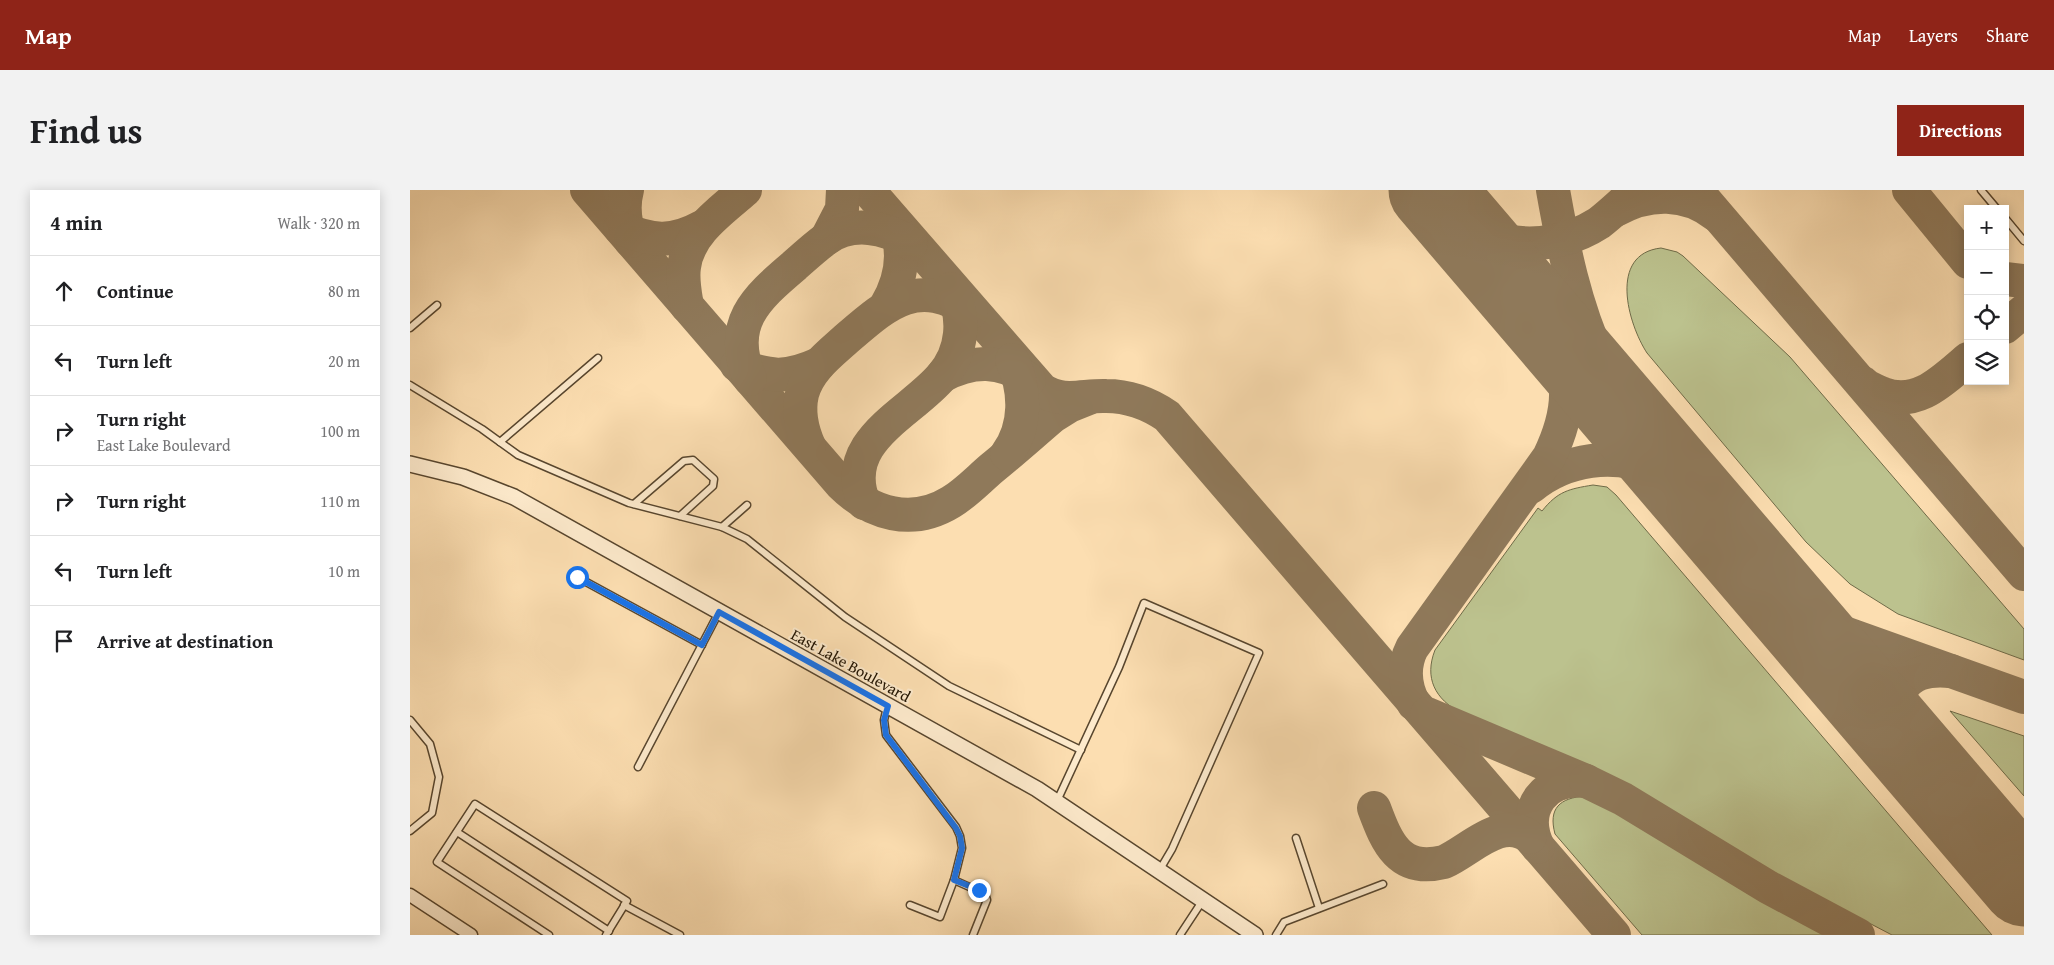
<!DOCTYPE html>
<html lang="en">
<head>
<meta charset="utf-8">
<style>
	:root { --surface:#fff; --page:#f2f2f2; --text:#202124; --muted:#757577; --line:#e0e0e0; --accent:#8f2418 }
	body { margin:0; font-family:"Gentium Book Plus",serif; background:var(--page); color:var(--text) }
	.controls { position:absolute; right:15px; top:15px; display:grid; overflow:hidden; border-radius:0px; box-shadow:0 2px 12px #0003 }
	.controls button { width:45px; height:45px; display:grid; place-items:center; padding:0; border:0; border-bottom:1px solid var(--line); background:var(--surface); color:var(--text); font:25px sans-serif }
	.stop { position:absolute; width:15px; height:15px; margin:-11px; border:4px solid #1a73e8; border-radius:50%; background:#fff }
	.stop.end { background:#1a73e8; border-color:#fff; box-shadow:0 1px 5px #0008 }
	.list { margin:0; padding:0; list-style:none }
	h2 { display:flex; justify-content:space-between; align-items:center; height:65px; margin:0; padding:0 20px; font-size:21px }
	h2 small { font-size:16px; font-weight:400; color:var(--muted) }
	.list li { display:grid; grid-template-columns:32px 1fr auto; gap:15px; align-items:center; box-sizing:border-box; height:70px; padding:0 20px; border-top:1px solid var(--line) }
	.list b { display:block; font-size:19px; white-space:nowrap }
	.list p { margin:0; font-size:16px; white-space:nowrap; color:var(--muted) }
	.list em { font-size:16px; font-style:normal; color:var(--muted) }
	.icon { flex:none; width:28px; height:28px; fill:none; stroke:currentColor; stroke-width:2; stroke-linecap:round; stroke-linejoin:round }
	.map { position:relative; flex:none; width:1614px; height:745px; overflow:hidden; border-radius:0px }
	header { display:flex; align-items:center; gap:30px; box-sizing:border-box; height:70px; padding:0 25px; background:var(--accent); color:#fff }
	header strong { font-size:24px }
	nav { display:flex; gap:28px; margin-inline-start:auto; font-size:18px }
	.intro { display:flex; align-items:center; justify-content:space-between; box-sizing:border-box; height:120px; padding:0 30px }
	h1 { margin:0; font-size:35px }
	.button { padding:12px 22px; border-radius:0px; background:var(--accent); color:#fff; font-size:18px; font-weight:700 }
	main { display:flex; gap:30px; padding:0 30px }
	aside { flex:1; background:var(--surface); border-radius:0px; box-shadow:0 2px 12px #0003 }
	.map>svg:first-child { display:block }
	.green { fill:#bcc28e; stroke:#6f6b48 }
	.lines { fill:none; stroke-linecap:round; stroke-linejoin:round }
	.taxiway { stroke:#8f795a; stroke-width:34 }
	.runway { stroke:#8f795a; stroke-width:85 }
	.service-casing { stroke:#58462e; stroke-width:9 }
	.minor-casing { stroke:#58462e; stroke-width:15 }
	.tertiary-casing { stroke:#58462e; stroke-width:18 }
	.service { stroke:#fdeacc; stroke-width:6 }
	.minor { stroke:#fdeacc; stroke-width:12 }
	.tertiary { stroke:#fdeacc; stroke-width:15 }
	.route { stroke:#1a73e8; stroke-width:6 }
	.labels { text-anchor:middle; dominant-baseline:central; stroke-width:4; stroke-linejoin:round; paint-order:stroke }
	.street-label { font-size:16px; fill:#221402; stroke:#fdeacc }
</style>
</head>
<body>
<header>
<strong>Map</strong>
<nav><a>Map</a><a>Layers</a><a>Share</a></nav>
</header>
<div class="intro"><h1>Find us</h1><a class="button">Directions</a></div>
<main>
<aside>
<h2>4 min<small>Walk · 320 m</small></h2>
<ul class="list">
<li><svg class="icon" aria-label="ahead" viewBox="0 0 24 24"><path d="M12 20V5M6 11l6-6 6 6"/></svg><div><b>Continue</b></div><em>80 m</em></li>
<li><svg class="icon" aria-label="left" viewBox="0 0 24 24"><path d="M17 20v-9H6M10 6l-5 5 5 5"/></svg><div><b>Turn left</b></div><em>20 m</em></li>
<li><svg class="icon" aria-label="right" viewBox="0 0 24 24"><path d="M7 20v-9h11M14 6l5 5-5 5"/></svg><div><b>Turn right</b><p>East Lake Boulevard</p></div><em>100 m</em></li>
<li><svg class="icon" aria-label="right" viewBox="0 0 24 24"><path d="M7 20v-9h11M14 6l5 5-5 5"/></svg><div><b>Turn right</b></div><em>110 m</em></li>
<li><svg class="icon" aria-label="left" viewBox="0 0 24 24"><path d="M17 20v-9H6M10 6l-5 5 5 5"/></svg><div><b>Turn left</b></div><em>10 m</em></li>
<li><svg class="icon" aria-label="arrive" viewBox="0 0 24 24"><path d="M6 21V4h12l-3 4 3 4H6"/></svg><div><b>Arrive at destination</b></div></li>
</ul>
</aside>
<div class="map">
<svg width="1614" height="745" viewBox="0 0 1614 745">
	<rect width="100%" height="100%" fill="#fcdeb1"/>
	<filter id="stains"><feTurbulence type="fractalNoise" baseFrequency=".004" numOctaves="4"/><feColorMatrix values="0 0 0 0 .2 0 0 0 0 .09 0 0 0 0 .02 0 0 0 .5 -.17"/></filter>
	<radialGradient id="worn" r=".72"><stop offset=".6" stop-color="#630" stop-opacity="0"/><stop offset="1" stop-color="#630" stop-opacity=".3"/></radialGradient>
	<g class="green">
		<path d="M 1251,58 L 1267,62 L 1273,66 L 1380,167 L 1614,439 L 1614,470 L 1488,424 L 1440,394 L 1396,352 L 1237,163 C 1218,134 1198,64 1251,58 Z"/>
		<path d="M 1183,295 L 1197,297 L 1206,305 L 1582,745 L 1482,745 L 1352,677 L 1207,589 L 1051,523 C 1025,509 1014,488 1025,460 L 1128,318 L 1132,321 C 1148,301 1159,299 1183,295 Z"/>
		<path d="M 1540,521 L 1614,546 L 1614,606 Z"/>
		<path d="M 1175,606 L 1206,621 L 1337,703 L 1419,745 L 1232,745 L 1145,644 C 1138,618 1150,608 1175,606 Z"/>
	</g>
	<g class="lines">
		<g class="taxiway">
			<path d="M 177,0 L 431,294 C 461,324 502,336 541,312 C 556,303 569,289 582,278 C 603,261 623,243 643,226 L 659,216 L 679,208"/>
			<path d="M 217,0 C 212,18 215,34 221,51"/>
			<path d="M 458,0 L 632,200 C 653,214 673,205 696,206 C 719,206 738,213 757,226 L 1204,745"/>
			<path d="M 1143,0 C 1153,57 1165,116 1190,170 C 1203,199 1220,226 1237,253"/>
			<path d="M 1286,0 L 1614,384"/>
			<path d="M 1499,0 L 1558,72"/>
			<path d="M 1032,12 C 1045,23 1057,34 1072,42 C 1108,61 1155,55 1189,33 C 1202,23 1214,11 1227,0"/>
			<path d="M 1206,20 C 1238,2 1276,1 1306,25"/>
			<path d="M 210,38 C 242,51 261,54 292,37"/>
			<path d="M 417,48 L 432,19 L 433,0"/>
			<path d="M 1595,89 L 1614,91"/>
			<path d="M 277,116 C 275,104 272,90 274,77 C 278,43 311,21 335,0"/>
			<path d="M 476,116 C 492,89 497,61 483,31"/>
			<path d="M 1595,137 L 1614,121"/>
			<path d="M 327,175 C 360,187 376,189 409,174"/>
			<path d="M 532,186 C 562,170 591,169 619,190"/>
			<path d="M 340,189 C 317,134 345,109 384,76 C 394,67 405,57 416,49 C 442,30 477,37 501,54"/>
			<path d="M 1453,193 C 1458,198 1466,201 1473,204 C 1508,217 1533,190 1558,169"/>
			<path d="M 399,256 C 392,240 388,221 392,204 C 398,181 417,166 434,151 C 476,115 506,85 561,122"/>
			<path d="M 597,264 C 617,236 616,200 602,170"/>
			<path d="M 1121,297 C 1155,269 1205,261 1246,281 C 1257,287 1268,295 1279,302"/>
			<path d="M 454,313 C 428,251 500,224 532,186 C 553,162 556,127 541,99"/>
			<path d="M 1384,425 L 1614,507"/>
			<path d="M 1004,514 C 994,495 993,476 1002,458 L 1139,267 C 1165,213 1160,183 1133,131"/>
			<path d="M 1017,524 L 1176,591 C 1135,586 1110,619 1128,657"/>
			<path d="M 1489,548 C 1481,505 1491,476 1541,481"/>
			<path d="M 1176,591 L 1213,609 L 1358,697 L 1448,745"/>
			<path d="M 964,618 C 977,653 989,683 1034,672 C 1061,660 1091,625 1120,647"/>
		</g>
		<path class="runway" d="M 1021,0 L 1614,694"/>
		<defs>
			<g id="service">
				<path d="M 1571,0 L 1587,19"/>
				<path d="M 1595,28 L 1614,51"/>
				<path d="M 0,138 L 27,115"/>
				<path d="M 0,195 L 72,239 L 108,265 L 219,313 L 312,337 L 337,349 L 435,427 L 539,496 L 671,560"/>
				<path d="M 90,252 L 188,168"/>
				<path d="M 224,314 L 274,271 L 283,270 L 304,289 L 303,296 L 270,326"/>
				<path d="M 312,337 L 337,315"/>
				<path d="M 167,387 L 292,455"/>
				<path d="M 477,517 L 474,530 L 476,545 L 546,637 L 550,646 L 552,658 L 544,690 L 575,704 L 577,710 L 563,745"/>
				<path d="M 0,530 L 20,554 L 29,587 L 22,623 L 0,641"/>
				<path d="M 228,577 L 309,422"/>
				<path d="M 647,611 L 709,477 L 734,413 L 849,463 L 762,659 L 749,681"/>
				<path d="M 47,642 L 199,741"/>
				<path d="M 886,648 L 909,718"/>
				<path d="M 214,715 L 270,745"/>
				<path d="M 500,715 L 530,727 L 544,690"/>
				<path d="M 139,745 L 27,672 L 65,614 L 217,711 L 196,745"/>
				<path d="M 770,745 L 793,710"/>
				<path d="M 866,745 L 874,732 L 973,694"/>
			</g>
			<path id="minor" d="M 0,705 L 61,745"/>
			<path id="tertiary" d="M 0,274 L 53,287 L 104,307 L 627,599 L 845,745"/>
		</defs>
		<use href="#service" class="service-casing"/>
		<use href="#minor" class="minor-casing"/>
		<use href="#tertiary" class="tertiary-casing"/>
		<use href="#service" class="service"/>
		<use href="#minor" class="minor"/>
		<use href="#tertiary" class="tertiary"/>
	</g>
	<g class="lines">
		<path class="route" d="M 167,387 L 292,455 L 309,422 L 478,516 L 474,530 L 476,545 L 546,638 L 550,646 L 552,658 L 544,690 L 569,700"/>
	</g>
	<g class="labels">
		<g class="street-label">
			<text transform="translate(441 475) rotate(29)">East Lake Boulevard</text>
		</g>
	</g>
	<rect width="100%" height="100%" filter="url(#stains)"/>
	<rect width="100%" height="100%" fill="url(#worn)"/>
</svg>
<div class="controls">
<button>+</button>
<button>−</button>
<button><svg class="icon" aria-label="locate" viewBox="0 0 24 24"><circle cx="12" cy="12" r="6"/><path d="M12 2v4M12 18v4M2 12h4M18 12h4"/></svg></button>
<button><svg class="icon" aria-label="layers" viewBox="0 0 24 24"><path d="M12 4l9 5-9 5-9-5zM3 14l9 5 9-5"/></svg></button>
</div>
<div class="stop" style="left:167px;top:387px"></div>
<div class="stop end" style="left:569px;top:700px"></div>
</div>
</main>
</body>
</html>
